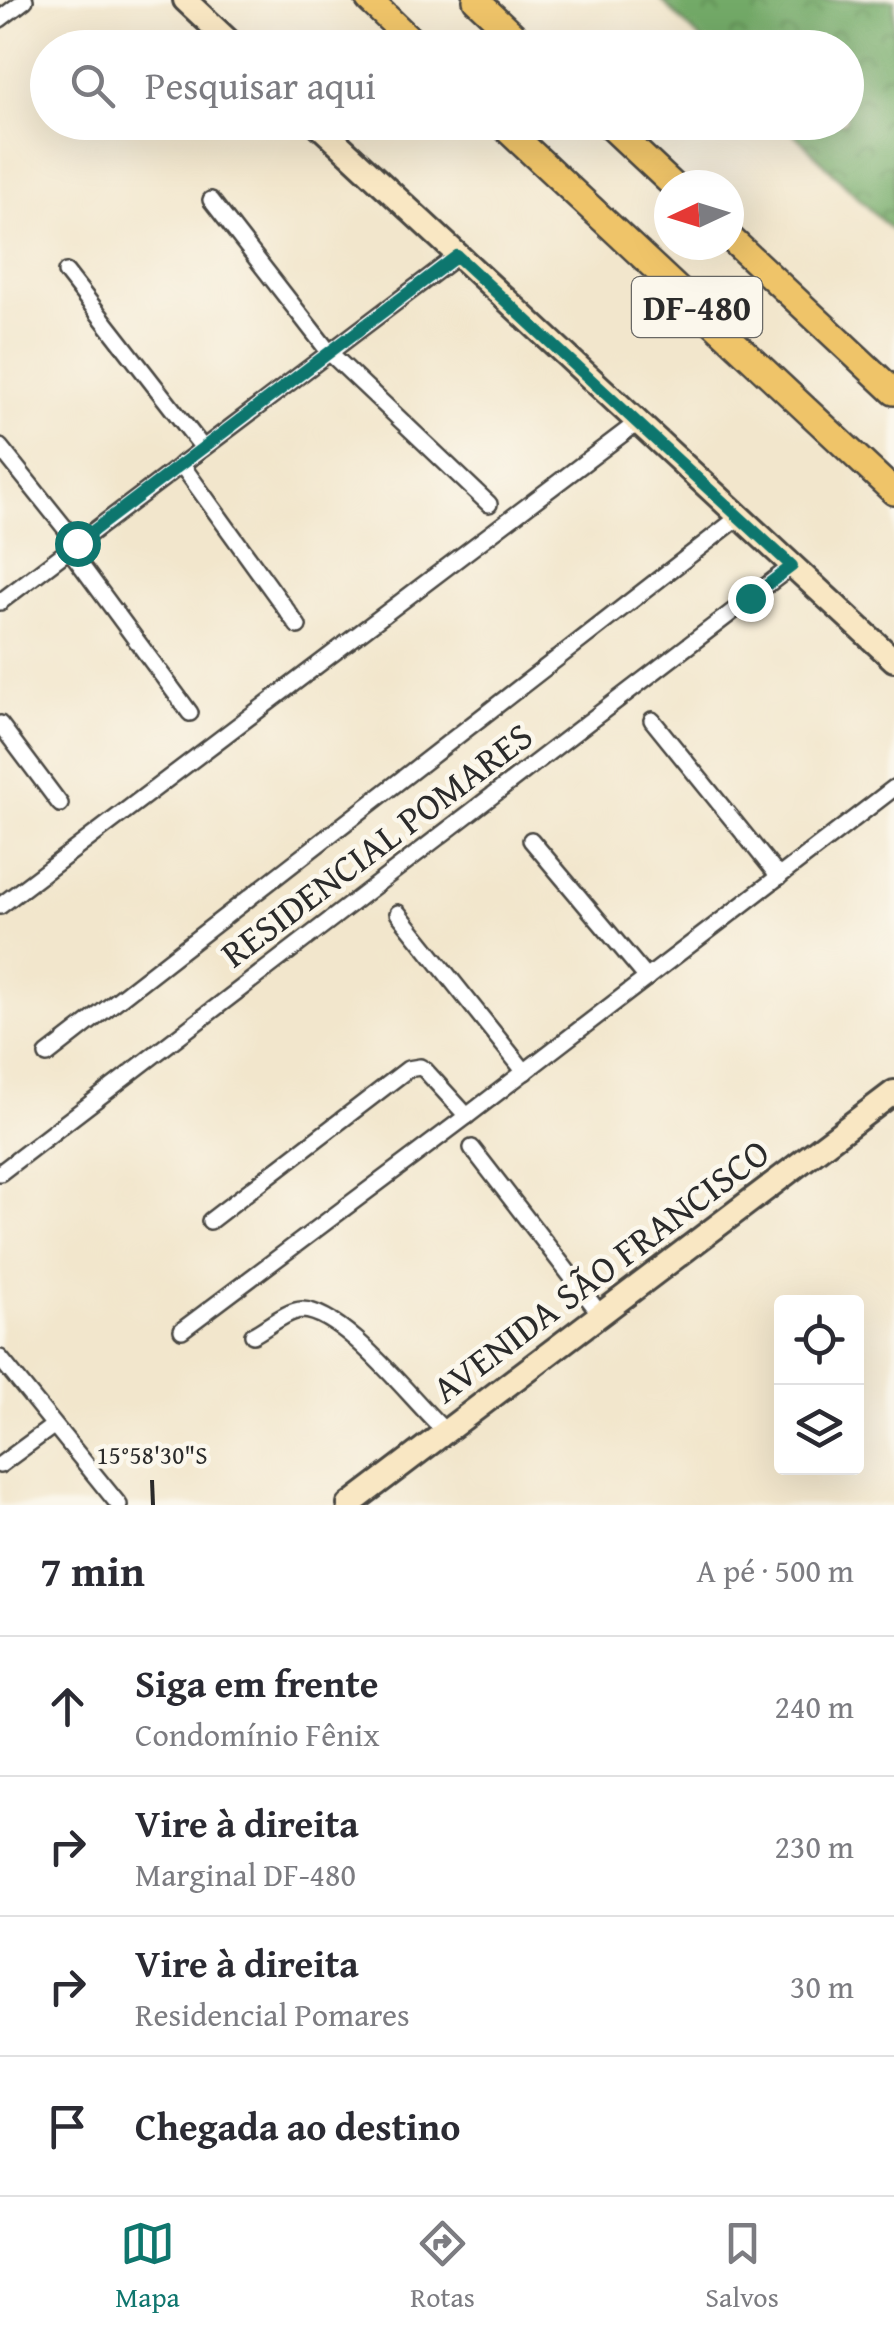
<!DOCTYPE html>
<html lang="pt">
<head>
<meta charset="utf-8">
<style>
	:root { --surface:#fff; --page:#f7f7f7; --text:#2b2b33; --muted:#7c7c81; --line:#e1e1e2; --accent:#0f766e }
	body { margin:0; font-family:"Gentium Book Plus",serif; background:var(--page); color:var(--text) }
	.controls { position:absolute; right:30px; bottom:30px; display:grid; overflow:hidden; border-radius:10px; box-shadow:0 10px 40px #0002 }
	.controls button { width:90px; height:90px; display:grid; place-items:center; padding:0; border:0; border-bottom:2px solid var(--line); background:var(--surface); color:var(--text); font:50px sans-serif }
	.compass { position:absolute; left:654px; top:170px; width:90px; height:90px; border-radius:50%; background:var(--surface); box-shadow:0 10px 40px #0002; rotate:266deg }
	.stop { position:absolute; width:30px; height:30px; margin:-22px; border:8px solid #0f766e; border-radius:50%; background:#fff }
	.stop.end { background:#0f766e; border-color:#fff; box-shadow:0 2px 10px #0008 }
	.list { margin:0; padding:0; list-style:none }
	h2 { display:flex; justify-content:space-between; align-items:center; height:130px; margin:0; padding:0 40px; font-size:42px }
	h2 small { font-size:32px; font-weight:400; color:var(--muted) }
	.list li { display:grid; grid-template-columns:65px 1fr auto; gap:30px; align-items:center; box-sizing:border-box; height:140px; padding:0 40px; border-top:2px solid var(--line) }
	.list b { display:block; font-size:38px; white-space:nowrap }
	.list p { margin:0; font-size:32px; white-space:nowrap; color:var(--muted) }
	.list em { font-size:32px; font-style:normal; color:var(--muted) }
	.icon { flex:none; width:55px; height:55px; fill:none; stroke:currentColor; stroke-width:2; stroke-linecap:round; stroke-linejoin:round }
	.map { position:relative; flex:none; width:894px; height:1505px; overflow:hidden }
	.search { position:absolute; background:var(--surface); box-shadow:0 10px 40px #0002; left:30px; right:30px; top:30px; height:110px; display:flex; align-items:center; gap:25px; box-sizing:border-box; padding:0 35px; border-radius:55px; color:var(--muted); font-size:38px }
	.sheet { height:690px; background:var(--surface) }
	nav { display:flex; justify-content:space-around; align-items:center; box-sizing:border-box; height:140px; border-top:2px solid var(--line); background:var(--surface); font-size:28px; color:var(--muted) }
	nav a { display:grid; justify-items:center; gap:5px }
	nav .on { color:var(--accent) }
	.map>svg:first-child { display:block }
	.forest { fill:url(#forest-crowns); stroke:#4f6a49; stroke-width:2.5 }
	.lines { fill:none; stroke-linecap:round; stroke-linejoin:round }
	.street-casing { stroke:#494743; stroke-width:20 }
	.secondary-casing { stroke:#494743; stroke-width:28 }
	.primary-casing { stroke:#494743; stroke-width:30 }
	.street { stroke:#fff; stroke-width:15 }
	.secondary { stroke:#f9e7c3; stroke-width:22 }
	.primary { stroke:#efc469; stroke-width:25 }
	.route { stroke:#0f766e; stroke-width:12 }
	.ticks { fill:none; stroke:#2b2b2b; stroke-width:4 }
	.labels { text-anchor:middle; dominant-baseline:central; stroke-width:9; stroke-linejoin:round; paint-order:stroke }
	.shield { fill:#fbf7ec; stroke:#696865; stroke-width:2.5 }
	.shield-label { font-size:35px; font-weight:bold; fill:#2b2b2b }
	.street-label { font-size:38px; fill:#2b2b2b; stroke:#fbf7ec }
	.ticks-label { font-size:25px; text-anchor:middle; fill:#2b2b2b; stroke:#fbf7ec; stroke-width:9; stroke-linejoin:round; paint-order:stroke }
</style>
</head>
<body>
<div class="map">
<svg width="894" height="1505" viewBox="0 0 894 1505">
	<defs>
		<pattern id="forest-crowns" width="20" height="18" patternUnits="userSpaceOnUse" patternTransform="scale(2.5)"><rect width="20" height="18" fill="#73aa67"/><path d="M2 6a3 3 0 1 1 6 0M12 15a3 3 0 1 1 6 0" fill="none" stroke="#5f8b55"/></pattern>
	</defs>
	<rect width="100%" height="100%" fill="#fbf7ec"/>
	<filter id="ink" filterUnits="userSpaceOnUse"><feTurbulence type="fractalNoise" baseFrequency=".01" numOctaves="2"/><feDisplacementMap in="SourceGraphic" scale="20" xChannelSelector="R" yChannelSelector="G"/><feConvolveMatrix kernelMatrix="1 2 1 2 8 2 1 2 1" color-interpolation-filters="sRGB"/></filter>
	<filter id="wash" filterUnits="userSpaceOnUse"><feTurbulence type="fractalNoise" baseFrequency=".0048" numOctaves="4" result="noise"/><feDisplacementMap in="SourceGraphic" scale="40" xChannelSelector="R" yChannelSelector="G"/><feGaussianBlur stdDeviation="2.25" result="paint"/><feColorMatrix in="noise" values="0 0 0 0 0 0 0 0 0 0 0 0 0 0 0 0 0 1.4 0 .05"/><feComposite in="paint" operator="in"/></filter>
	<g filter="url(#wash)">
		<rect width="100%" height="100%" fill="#f2e6cc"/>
		<path class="forest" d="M 661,0 L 894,0 L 894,233 L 783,123 L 846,122 L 846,48 L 708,47 Z"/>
	</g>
	<g filter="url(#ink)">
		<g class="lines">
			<defs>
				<g id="street">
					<path d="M 0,19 L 25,0"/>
					<path d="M 211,200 L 329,352 L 489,504"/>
					<path d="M 66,272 L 203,448"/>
					<path d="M 0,447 L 77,543"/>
					<path d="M 181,464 L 298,626"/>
					<path d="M 69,549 L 190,713"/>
					<path d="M 0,602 L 457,256"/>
					<path d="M 652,720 L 779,877"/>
					<path d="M 0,724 L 60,804"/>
					<path d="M 531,840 L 647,978"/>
					<path d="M 0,906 L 638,422"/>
					<path d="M 398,913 L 525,1072"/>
					<path d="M 47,1055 L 739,517"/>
					<path d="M 472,1148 L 601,1315"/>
					<path d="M 0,1173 L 792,566"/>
					<path d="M 210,1221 L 408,1069 L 420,1067 L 425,1070 L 467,1116"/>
					<path d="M 182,1330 L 467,1116 L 894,788"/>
					<path d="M 253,1335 C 267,1328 287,1310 302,1310 C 345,1311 413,1402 445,1431"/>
					<path d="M 0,1358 L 119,1505"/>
					<path d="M 0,1465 L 53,1426"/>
				</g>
				<g id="secondary">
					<path d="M 185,0 L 236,48"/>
					<path d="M 315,122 L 894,660"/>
					<path d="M 349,1505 L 894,1092"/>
				</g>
				<g id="primary">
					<path d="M 369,0 L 419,48"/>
					<path d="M 476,0 L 527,48"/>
					<path d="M 499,122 L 894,492"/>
					<path d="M 606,122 L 673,185"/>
					<path d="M 729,237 L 894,392"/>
				</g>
			</defs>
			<use href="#street" class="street-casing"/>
			<use href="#secondary" class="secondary-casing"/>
			<use href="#primary" class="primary-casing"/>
			<use href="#street" class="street"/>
			<use href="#secondary" class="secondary"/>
			<use href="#primary" class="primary"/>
		</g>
	</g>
	<g class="lines" filter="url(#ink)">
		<path class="route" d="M 77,543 L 457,256 L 792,566 L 750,598"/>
	</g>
	<path class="ticks" d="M 152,1480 L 153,1505"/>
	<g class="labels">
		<rect class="shield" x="632" y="277" width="130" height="60" rx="8"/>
		<g class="shield-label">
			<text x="697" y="307">DF-480</text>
		</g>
		<g class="street-label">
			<text transform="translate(376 844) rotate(-37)">RESIDENCIAL POMARES</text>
			<text transform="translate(600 1270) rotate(-37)">AVENIDA SÃO FRANCISCO</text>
		</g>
	</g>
	<g class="ticks-label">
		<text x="152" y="1464">15°58'30"S</text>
	</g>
</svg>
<div class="controls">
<button><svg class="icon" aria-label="locate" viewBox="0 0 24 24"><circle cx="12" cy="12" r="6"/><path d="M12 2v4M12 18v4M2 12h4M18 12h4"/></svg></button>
<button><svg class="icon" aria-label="layers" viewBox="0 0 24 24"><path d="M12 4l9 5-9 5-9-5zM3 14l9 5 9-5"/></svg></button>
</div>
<svg class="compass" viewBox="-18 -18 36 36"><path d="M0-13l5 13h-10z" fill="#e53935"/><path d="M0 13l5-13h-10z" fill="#7c7c81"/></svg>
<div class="stop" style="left:77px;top:543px"></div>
<div class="stop end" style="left:750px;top:598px"></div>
<div class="search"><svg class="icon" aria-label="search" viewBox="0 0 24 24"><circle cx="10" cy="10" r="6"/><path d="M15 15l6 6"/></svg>Pesquisar aqui</div>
</div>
<section class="sheet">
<h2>7 min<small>A pé · 500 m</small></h2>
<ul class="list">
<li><svg class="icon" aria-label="ahead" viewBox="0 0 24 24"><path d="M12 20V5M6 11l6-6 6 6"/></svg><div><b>Siga em frente</b><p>Condomínio Fênix</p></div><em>240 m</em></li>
<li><svg class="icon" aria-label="right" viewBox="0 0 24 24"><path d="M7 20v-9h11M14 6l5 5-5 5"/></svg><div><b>Vire à direita</b><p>Marginal DF-480</p></div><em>230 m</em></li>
<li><svg class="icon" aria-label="right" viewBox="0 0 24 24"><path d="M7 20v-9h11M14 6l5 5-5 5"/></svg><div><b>Vire à direita</b><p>Residencial Pomares</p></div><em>30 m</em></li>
<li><svg class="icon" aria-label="arrive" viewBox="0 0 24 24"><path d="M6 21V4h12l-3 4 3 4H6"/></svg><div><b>Chegada ao destino</b></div></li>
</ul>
</section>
<nav>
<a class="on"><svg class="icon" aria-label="map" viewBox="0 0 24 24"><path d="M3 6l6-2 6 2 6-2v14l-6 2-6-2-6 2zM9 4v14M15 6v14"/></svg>Mapa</a>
<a><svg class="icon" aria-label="directions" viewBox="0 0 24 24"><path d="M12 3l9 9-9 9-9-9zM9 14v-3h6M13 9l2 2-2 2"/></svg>Rotas</a>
<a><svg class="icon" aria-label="saved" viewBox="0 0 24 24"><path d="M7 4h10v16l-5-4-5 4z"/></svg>Salvos</a>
</nav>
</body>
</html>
